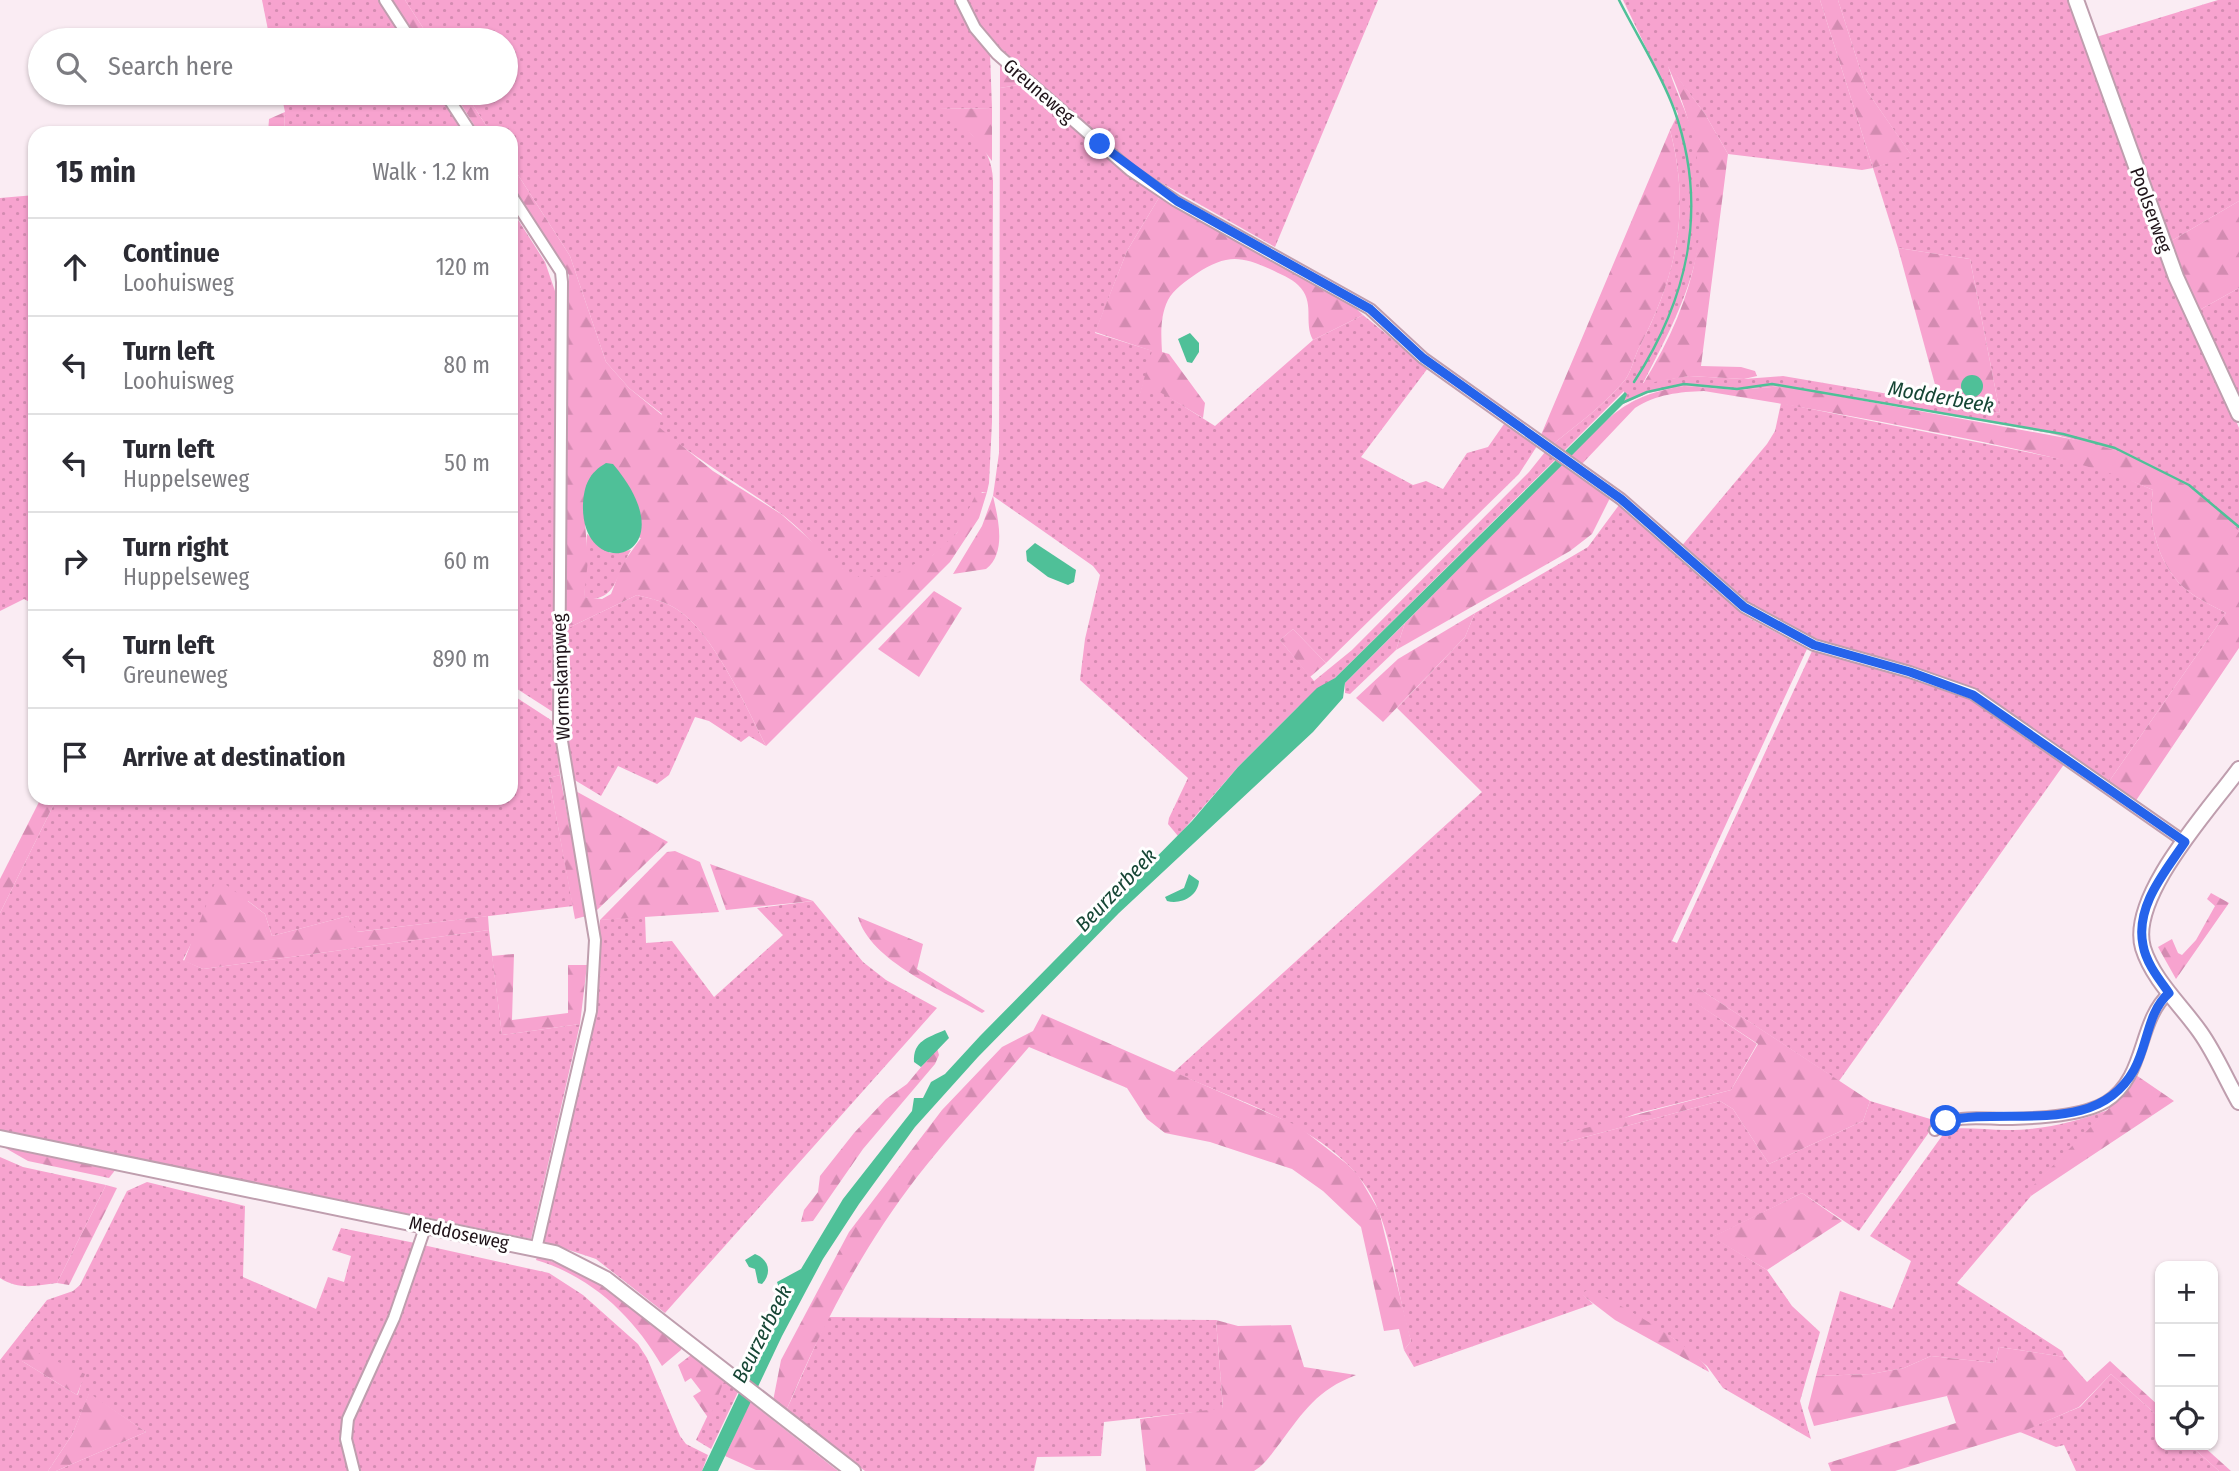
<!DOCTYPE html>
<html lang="en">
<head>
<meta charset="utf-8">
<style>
	:root { --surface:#fff; --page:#f7f7f7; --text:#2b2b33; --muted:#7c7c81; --line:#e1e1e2 }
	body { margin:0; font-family:"Fira Sans Condensed",sans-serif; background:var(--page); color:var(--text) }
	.controls { position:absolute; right:21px; bottom:21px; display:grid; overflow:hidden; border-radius:14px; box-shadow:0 2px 5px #0004 }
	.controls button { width:63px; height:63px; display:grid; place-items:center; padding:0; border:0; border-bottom:2px solid var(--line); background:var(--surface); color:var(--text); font:35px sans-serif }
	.stop { position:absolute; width:21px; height:21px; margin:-16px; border:5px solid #2563eb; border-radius:50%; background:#fff }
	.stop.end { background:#2563eb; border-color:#fff; box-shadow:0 2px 7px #0008 }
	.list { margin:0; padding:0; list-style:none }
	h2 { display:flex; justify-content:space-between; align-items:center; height:91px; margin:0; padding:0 28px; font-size:30px }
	h2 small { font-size:23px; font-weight:400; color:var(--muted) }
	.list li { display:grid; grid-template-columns:46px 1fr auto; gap:21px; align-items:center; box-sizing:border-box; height:98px; padding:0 28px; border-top:2px solid var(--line) }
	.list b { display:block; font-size:26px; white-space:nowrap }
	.list p { margin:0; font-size:23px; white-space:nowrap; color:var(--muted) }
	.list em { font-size:23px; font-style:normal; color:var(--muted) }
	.icon { flex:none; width:38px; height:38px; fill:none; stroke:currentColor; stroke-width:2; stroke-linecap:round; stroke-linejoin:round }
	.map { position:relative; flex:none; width:2239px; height:1471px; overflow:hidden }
	.search { position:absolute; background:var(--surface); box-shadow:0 2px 5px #0004; left:28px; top:28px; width:490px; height:77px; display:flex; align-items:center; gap:18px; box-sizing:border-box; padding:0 24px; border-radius:38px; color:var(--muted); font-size:26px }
	.panel { position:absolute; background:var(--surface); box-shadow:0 2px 5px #0004; left:28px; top:126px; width:490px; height:679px; border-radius:21px }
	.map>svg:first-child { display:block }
	.grass { fill:url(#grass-dots); fill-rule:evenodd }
	.forest { fill:url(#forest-firs); fill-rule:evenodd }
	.water { fill:#4fc098 }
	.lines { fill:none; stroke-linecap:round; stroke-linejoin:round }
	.stream { stroke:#4fc098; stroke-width:2.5 }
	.street-casing { stroke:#bf9eae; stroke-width:14 }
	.secondary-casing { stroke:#bf9eae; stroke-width:18 }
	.street { stroke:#fff; stroke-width:10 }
	.secondary { stroke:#fff; stroke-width:14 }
	.route { stroke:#2563eb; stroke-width:9 }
	.labels { text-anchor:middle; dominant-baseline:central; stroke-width:6; stroke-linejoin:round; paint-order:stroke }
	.street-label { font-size:19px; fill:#1f1319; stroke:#fff }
	.water-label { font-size:21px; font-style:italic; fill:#164635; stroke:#fff }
</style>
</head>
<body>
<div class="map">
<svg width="2239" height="1471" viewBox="0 0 2239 1471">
	<defs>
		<pattern id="grass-dots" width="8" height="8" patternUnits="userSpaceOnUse" patternTransform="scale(1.75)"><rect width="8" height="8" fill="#f7a3cf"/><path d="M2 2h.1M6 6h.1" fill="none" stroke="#d38bb1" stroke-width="1.8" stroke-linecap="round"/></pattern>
		<pattern id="forest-firs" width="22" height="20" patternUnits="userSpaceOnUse" patternTransform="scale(1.75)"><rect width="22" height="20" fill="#f7a3cf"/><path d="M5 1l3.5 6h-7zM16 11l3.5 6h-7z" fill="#d38bb1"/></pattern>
	</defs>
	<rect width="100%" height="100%" fill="#faecf3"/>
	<g class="grass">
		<path d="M 262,0 L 378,0 L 404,40 L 270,40 Z"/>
		<path d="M 405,0 L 955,0 L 969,29 L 990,53 L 992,108 L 939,109 C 966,129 992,144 993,180 L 992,422 L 989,483 L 987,492 L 982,492 C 974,505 966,521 957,533 C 935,560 883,593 849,573 C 823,558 805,531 780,513 C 738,483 694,458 654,424 L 662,414 L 629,388 L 606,362 L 570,256 L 511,164 L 511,133 L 491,133 L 465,93 L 506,93 L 506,40 L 431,40 Z"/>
		<path d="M 964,0 L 1378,0 L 1275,247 L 1153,178 L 1106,144 L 986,35 Z"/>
		<path d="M 1623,0 L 1820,0 L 1873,168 L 1911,155 L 1867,91 L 1838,0 L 2072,0 L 2105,106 L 2239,428 L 2239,532 L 2177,479 L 2129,454 L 2049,433 L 1784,386 L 1738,390 L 1684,386 L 1648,393 L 1623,404 L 1624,391 L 1563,452 L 1553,444 C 1577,425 1605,404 1625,380 C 1632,371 1634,356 1640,346 C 1677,274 1691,209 1670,130 L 1678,114 ZM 1668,65 L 1705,114 L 1728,154 L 1862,170 L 1873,168 L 1898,248 L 1970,259 L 2000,413 L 1783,376 L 1744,379 L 1689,376 L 1643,383 C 1687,299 1715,243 1696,144 C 1690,117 1673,87 1668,65 Z"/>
		<path d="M 2218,0 L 2239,0 L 2239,201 L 2166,244 L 2093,38 Z"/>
		<path d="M 1024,84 L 1098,150 L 1160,196 L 1127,251 L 1095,333 L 1153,351 L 1139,398 L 1153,387 L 1215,426 L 1313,340 L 1363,315 L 1428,368 L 1361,457 L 1413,485 L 1426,481 L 1443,489 L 1467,453 L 1488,447 L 1504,424 L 1537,446 L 1519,474 L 1326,663 L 1293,629 L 1280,640 L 1314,681 L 1352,650 L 1529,472 L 1545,452 L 1556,459 L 1335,678 L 1298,707 L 1238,767 L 1178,836 L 1168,824 L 1169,818 L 1188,778 L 1080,680 L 1085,639 L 1100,575 L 1093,566 L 993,496 L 999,453 L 1000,88 Z"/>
		<path d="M 281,93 L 438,93 L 463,133 L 284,133 L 285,112 Z"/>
		<path d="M 35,195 L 35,605 L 24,599 L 0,611 L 0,198 Z"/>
		<path d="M 517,218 L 545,262 L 556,294 L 553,712 L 511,685 L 511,223 Z"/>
		<path d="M 2239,288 L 2239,411 L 2194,313 Z"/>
		<path d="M 1781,403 L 2076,462 L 2105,469 L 2153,490 C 2147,526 2160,572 2192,594 C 2202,601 2215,607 2226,613 L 2108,783 L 1993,703 L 1772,627 L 1680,548 L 1767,444 L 1775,431 Z"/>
		<path d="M 1619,505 L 1749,618 L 1807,649 L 1672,941 L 1677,943 L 1812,651 L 1911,678 L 1970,699 L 2065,763 L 1839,1081 L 1698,988 L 1692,1000 L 1757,1044 L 1731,1090 L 1635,1114 L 1559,1144 L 1720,1101 L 1733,1109 L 1769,1164 L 1863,1121 L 1870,1101 L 1937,1121 L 1859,1231 L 1802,1193 L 1713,1237 L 1767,1270 L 1792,1306 L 1820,1332 L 1800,1401 L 1811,1439 L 1723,1388 L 1707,1366 L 1674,1339 L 1640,1318 L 1582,1294 L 1593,1304 L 1414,1367 L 1404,1350 L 1411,1341 C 1398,1299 1395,1253 1379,1212 C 1350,1133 1243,1104 1174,1072 L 1482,792 L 1397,708 L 1465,637 L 1475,613 L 1588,547 Z"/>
		<path d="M 587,534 L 610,553 L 631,550 C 617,572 616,605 584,597 Z"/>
		<path d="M 637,595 C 652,599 665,601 678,610 C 713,633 747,708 766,746 L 749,736 L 741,742 L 709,721 L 695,717 L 669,775 L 657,784 L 618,766 L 601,796 L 573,779 L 565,727 L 566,629 Z"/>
		<path d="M 1405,623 L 1396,650 L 1350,694 L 1345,693 L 1345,683 Z"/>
		<path d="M 511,694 L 554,722 L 560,775 L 549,778 L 573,906 L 356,932 L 348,916 L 272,936 L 265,914 L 248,901 L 191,944 L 183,960 L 203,969 L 489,930 L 502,1035 L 580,1024 L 531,1239 L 0,1130 L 0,913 L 57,798 L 511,798 Z"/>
		<path d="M 813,901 L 863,962 L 886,980 L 937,1008 L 665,1313 L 596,1259 L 545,1242 L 544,1237 L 589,1032 L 600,920 L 645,916 L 646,943 L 672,941 L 714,997 L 783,935 L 757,908 Z"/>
		<path d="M 2108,1110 L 2029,1191 L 2031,1196 L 1957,1283 L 2062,1351 L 2065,1357 L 1999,1347 L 1995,1363 L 1931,1356 L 1904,1368 L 1871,1374 L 1816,1376 L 1840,1291 L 1892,1309 L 1911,1261 L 1870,1236 L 1947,1129 C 1967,1127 1987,1130 2007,1130 C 2043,1130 2075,1122 2108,1110 Z"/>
		<path d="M 0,1157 L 23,1167 L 106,1185 L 57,1283 C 35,1286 19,1290 0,1278 Z"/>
		<path d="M 147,1182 L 245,1206 L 243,1277 L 316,1309 L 328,1277 L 344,1282 L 351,1256 L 332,1250 L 341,1228 L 415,1243 L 394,1304 L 342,1425 L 341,1435 L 350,1471 L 56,1471 L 146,1432 L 89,1394 L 72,1435 L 48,1471 L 0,1471 L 0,1360 L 47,1300 L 73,1291 L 80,1285 L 127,1191 ZM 22,1361 L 84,1374 L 78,1394 L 77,1395 Z"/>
		<path d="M 423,1245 L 549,1273 L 583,1295 L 638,1344 L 647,1358 L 680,1436 L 686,1444 L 708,1455 L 702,1471 L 356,1471 L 347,1426 Z"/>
		<path d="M 828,1317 L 1216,1320 L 1223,1409 L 1104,1422 L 1101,1456 L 1037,1457 L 1034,1471 L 865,1471 L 786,1411 Z"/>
		<path d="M 2111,1374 L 2160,1418 L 2160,1445 L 2190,1445 L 2219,1471 L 2076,1471 L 2064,1445 L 2056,1447 L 2020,1432 L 2080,1407 Z"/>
		<path d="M 724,1381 L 738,1392 L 711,1449 L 696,1440 Z"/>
	</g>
	<g class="forest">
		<path d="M 389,0 L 405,0 L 431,40 L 415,40 Z"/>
		<path d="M 1820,0 L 1838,0 L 1867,91 L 1912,156 L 1873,168 Z"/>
		<path d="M 1665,60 L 1705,114 L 1728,154 L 1701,366 L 1741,367 L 1755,371 L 1757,376 L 1744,379 L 1689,376 L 1643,384 C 1711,274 1720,177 1665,60 Z"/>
		<path d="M 1000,62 L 1024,84 L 1000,88 Z"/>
		<path d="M 454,93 L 465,93 L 491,133 L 479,133 Z"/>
		<path d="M 992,108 L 992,161 L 972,135 L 938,109 Z"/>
		<path d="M 285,112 L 284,133 L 268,133 L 269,119 Z"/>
		<path d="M 1670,130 C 1691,210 1677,274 1640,346 C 1634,356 1632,371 1625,380 C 1605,404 1577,425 1553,444 L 1541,435 Z"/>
		<path d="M 511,164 L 570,256 L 606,362 L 629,388 L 662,415 L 655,424 L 713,471 L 781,514 L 842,568 L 859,577 L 890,576 L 933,555 L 957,533 L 976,494 L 987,492 L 979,518 L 950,562 L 766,746 C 747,708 713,633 678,610 C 665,601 652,599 637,595 L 566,629 L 562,563 L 569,275 L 511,183 ZM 585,523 L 641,538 L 623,563 L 611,594 L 602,599 L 584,597 L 588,560 Z"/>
		<path d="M 1160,196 L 1348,301 L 1363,315 L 1313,340 C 1303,322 1316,302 1298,285 C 1291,278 1280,274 1270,269 C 1239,255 1225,255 1196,274 C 1187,280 1173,290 1168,300 C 1160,316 1161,335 1162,352 L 1169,354 L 1205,403 L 1203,418 L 1153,388 L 1138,400 L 1152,351 L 1095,332 L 1127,251 Z"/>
		<path d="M 2239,201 L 2239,288 L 2194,313 L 2166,244 Z"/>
		<path d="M 1898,248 L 1970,259 L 2000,413 L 1940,403 Z"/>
		<path d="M 1684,386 L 1738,390 L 1784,386 L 2082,441 L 2129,454 L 2177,479 L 2226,516 L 2239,532 L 2239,648 L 2135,802 L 2108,783 L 2226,613 C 2215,607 2202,601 2192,594 C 2160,572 2147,526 2153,490 C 2098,465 2042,455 1983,442 C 1891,423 1798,406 1704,391 C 1679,392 1657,394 1635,408 L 1580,466 L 1569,457 C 1611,416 1623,396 1684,386 Z"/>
		<path d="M 1563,463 L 1610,498 L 1592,534 L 1570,551 L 1396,650 L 1405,623 Z"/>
		<path d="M 993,496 C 998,518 1007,553 986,569 L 953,574 L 982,526 Z"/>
		<path d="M 934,591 L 962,608 L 919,677 L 878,649 Z"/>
		<path d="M 1475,613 L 1465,637 L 1383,722 L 1356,698 L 1398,659 Z"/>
		<path d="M 1293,629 L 1326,663 L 1310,677 L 1280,640 Z"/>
		<path d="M 560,775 L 586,916 L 575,919 L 549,778 Z"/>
		<path d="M 572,789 L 668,842 L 596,911 Z"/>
		<path d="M 41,798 L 57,798 L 0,913 L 0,879 Z"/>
		<path d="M 675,851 L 700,862 L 719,912 L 600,920 L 667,852 Z"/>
		<path d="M 710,864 L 813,901 L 726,910 Z"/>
		<path d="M 217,878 L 265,914 L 272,936 L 348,916 L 357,932 L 488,916 L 489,930 L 203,969 L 184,961 Z"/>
		<path d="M 2211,893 L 2229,903 L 2176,979 L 2158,947 L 2172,939 L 2178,953 L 2182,955 L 2196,940 L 2215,906 L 2207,899 Z"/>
		<path d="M 858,917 L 923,944 L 917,969 L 985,1011 L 982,1013 C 944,991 870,961 858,917 Z"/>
		<path d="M 514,954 L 512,1020 L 568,1013 L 568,965 L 587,965 L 580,1024 L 502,1035 L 492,956 Z"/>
		<path d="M 1698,988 L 1870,1101 L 1863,1121 L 1769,1164 L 1733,1109 L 1720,1101 L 1559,1144 L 1559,1135 L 1731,1090 L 1758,1044 L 1691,1000 Z"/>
		<path d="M 1042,1014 L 1298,1126 L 1347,1164 L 1358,1175 L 1379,1211 L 1411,1341 L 1404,1350 L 1399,1329 L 1384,1331 L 1361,1227 L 1323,1191 L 1292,1169 L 1210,1142 L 1165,1133 L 1147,1119 L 1127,1088 L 1029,1047 C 992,1090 952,1132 917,1177 C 862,1248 821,1328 786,1411 L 773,1401 L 781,1360 L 849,1232 L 942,1110 L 1002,1047 L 1033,1031 Z"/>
		<path d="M 937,1048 L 939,1055 L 935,1064 L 863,1149 L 813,1221 L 801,1222 L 804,1210 L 818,1192 L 820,1176 L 854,1133 L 886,1099 L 907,1084 Z"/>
		<path d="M 2136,1075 L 2174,1101 L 2031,1196 L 2028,1191 L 2120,1097 Z"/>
		<path d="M 0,1145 L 116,1169 L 109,1178 L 28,1161 Z"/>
		<path d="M 106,1185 L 117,1188 L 69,1285 L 57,1283 Z"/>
		<path d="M 1802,1193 L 1842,1221 L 1767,1270 L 1712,1237 Z"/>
		<path d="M 537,1257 C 594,1271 637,1312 682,1347 L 681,1350 L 662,1366 C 634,1317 591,1276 536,1260 Z"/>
		<path d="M 1587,1290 C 1610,1297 1703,1351 1709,1372 L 1615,1320 L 1581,1294 Z"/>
		<path d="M 1216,1320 L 1238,1326 L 1291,1325 L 1304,1367 L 1356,1375 C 1317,1390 1304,1411 1280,1443 C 1272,1453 1265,1465 1254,1471 L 1146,1471 L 1140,1419 L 1223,1408 Z"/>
		<path d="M 25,1347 L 85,1374 L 77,1395 L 22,1361 L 21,1349 Z"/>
		<path d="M 1999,1347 L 2065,1357 L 2087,1382 L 2110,1361 L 2160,1407 L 2160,1418 L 2111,1374 L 2079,1407 L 2024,1431 L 1895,1471 L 1831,1471 L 1828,1463 L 1956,1423 L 1947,1396 L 1814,1426 L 1808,1408 L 1816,1376 L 1871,1374 L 1904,1368 L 1931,1356 L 1995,1363 Z"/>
		<path d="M 691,1355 L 724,1381 L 709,1419 L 693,1396 L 701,1391 L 691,1378 L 685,1382 L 678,1365 Z"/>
		<path d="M 89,1393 L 146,1432 L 56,1471 L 48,1471 L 72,1435 Z"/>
		<path d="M 750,1402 L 838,1471 L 756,1470 L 725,1456 Z"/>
		<path d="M 2190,1445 L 2202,1445 L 2231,1471 L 2219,1471 Z"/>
	</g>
	<g class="water">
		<path d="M 1190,333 L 1199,343 L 1199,352 L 1192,363 L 1187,362 L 1178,339 Z"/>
		<circle cx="1972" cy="386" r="11"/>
		<path d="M 1625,392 L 1627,394 L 1623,404 L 1345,683 L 1343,698 L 1313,732 L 1119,913 L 978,1057 L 915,1127 L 859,1204 L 823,1259 L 782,1336 L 718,1471 L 702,1471 L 783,1300 L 777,1282 L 801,1269 L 843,1199 L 912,1111 L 914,1098 L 923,1098 L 931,1082 L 945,1074 L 980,1036 L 1192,821 L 1238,767 L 1317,688 L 1335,678 Z"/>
		<path d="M 606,463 L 613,464 C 693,559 580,587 583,504 C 584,485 589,473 606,463 Z"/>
		<path d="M 1035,543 L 1076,570 L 1074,582 L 1068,585 L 1048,577 L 1027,561 L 1026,551 Z"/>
		<path d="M 1189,874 L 1199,881 C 1198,896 1181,905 1167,901 L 1165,897 L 1184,888 Z"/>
		<path d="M 945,1030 L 949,1038 L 921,1067 L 914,1062 C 913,1041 927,1038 945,1030 Z"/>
		<path d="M 755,1254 C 768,1259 773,1272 762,1284 L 758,1283 L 755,1269 L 749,1267 L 745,1260 Z"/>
	</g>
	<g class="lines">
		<g class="stream">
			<path d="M 1619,0 C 1637,36 1660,71 1674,109 C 1709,207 1689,297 1634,382"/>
			<path d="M 1622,403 L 1647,392 L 1684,384 L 1737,389 L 1772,384 L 2063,434 L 2115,448 L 2189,485 L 2239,527"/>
		</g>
		<defs>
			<g id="street">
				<path d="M 385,0 L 411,40"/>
				<path d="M 961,0 L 975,28 L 997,54 L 1130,170 L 1176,201 L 1370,309 L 1423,358 L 1621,499 L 1744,607 L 1814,645 L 1910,672 L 1973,694 L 2185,842"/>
				<path d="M 445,93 L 471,133"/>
				<path d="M 511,195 L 561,272 L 562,282 L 559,723 L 595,940 L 591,1011 L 536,1249"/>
				<path d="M 1935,1130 C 1957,1112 1985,1120 2012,1119 C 2040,1118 2082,1116 2106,1102 C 2146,1077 2137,1021 2169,993"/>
				<path d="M 354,1471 L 346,1439 L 348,1419 L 394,1318 L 426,1225"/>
			</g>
			<g id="secondary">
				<path d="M 2076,0 L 2176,277 L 2239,414"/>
				<path d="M 2239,769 C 2210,809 2128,897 2143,948 C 2153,980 2181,1005 2200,1032 C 2215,1053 2226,1079 2239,1102"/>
				<path d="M 0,1138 L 555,1253 L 606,1279 L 853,1471"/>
			</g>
		</defs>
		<use href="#street" class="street-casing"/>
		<use href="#secondary" class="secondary-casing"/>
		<use href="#street" class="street"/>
		<use href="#secondary" class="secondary"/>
	</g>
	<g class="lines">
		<path class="route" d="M 1100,144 L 1177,201 L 1370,309 L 1423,358 L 1621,499 L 1744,607 L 1814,645 L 1910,672 L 1973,695 L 2185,842 C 2165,872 2135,906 2143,945 C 2146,963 2159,979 2169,993 C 2147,1012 2148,1046 2134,1070 C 2096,1138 2007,1106 1946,1121"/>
	</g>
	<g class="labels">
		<g class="street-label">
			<text transform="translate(1039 91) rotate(41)">Greuneweg</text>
			<text transform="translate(2151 210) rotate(70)">Poolserweg</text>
			<text transform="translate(561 677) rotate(-92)">Wormskampweg</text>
			<text transform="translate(459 1233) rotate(12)">Meddoseweg</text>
		</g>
		<g class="water-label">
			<text transform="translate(1941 397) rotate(10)">Modderbeek</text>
			<text transform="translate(1116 890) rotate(-46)">Beurzerbeek</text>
			<text transform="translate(762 1334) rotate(-63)">Beurzerbeek</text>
		</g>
	</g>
</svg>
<div class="controls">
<button>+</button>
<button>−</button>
<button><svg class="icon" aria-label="locate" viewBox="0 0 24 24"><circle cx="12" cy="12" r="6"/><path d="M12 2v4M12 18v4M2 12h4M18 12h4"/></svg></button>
</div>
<div class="stop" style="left:1946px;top:1121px"></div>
<div class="stop end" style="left:1100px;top:144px"></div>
<div class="search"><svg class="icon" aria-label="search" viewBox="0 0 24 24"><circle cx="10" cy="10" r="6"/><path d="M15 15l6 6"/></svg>Search here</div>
<section class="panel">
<h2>15 min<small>Walk · 1.2 km</small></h2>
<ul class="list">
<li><svg class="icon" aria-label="ahead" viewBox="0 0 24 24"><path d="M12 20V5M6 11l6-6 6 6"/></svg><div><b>Continue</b><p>Loohuisweg</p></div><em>120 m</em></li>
<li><svg class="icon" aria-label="left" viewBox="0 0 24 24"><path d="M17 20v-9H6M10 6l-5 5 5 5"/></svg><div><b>Turn left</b><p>Loohuisweg</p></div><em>80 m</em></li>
<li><svg class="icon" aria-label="left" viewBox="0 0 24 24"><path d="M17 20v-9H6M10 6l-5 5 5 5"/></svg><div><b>Turn left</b><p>Huppelseweg</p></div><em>50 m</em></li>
<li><svg class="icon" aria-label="right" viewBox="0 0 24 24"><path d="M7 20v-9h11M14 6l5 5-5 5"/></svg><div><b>Turn right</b><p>Huppelseweg</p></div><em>60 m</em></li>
<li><svg class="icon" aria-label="left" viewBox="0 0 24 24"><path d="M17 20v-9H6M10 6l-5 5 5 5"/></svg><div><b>Turn left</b><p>Greuneweg</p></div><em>890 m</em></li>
<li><svg class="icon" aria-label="arrive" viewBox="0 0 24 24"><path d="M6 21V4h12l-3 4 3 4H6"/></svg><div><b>Arrive at destination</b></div></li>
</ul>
</section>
</div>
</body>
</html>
